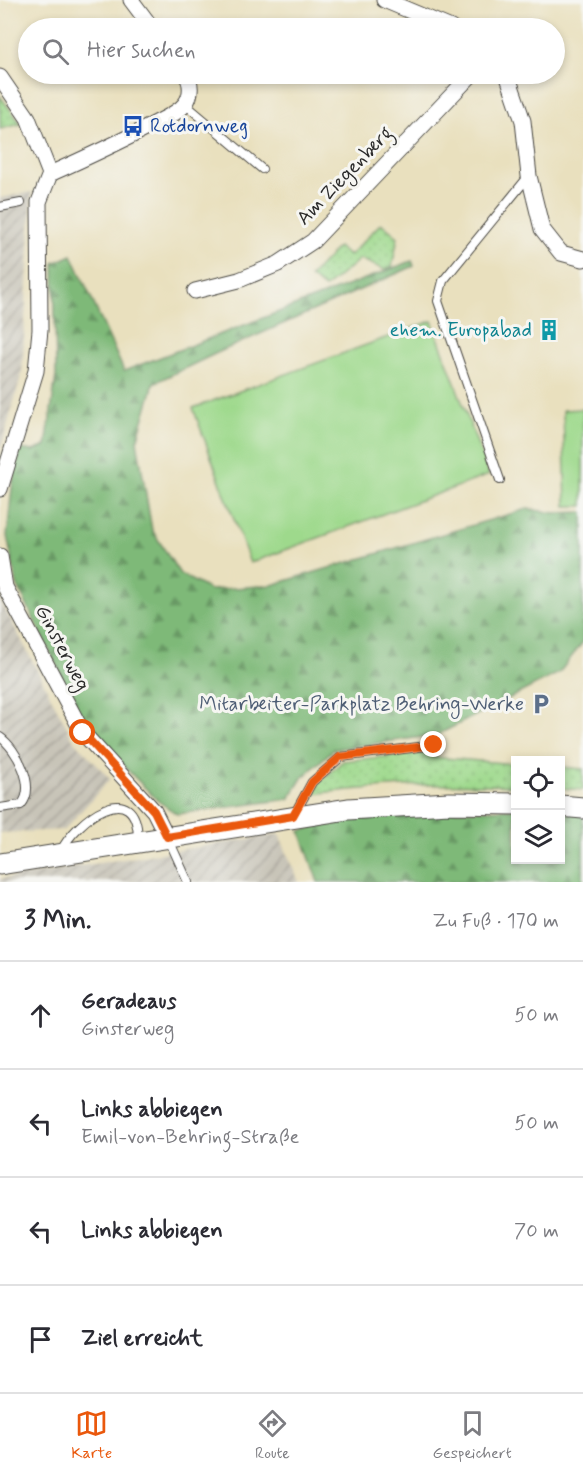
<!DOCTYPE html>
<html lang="de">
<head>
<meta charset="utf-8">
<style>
	:root { --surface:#fff; --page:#f2f2f3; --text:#2b2b33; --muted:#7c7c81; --line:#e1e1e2; --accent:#ea580c }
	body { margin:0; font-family:Mynerve,sans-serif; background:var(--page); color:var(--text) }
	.controls { position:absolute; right:18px; bottom:18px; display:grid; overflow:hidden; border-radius:0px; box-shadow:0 3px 9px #0003 }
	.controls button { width:54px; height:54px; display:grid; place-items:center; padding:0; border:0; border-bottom:2px solid var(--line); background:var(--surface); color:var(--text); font:30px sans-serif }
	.stop { position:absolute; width:18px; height:18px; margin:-14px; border:4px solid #ea580c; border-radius:50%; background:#fff }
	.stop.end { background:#ea580c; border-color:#fff; box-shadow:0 2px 6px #0008 }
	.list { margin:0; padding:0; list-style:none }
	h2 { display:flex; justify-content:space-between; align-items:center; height:78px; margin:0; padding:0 24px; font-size:26px }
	h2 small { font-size:20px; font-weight:400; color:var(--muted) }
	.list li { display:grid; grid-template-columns:39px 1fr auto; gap:18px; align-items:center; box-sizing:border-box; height:108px; padding:0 24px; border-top:2px solid var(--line) }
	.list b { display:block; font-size:22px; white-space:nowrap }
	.list p { margin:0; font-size:20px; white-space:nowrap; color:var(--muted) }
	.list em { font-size:20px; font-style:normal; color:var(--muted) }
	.icon { flex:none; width:33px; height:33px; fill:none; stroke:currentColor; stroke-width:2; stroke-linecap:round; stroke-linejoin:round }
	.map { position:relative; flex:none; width:583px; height:882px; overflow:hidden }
	.search { position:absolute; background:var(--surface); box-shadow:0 3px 9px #0003; left:18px; right:18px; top:18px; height:66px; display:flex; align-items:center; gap:15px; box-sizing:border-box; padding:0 21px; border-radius:33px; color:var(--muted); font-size:22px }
	.sheet { height:510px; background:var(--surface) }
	nav { display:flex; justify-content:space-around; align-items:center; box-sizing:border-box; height:84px; border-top:2px solid var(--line); background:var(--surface); font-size:16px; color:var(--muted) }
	nav a { display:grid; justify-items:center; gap:3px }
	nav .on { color:var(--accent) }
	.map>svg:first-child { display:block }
	.industrial { fill:url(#industrial-furrows) }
	.grass { fill:url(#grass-dots); stroke:#64825c; stroke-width:1.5 }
	.forest { fill:url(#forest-firs); stroke:#547252; stroke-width:1.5 }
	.garden { fill:#9ed98c; stroke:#64825c; stroke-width:1.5 }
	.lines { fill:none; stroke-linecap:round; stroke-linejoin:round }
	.service-casing { stroke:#484641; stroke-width:10 }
	.minor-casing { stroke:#484641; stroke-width:17 }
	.secondary-casing { stroke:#484641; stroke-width:23 }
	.service { stroke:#fff; stroke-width:8 }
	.minor { stroke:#fff; stroke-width:15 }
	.secondary { stroke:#fff; stroke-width:21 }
	.route { stroke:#ea580c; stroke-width:8 }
	.labels { text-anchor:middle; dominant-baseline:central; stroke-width:6; stroke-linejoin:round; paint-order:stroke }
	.transit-label { font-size:20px; fill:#164399; stroke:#f6f6f2; text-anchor:start }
	.street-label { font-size:20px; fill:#2b2b2b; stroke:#f6f6f2 }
	.culture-label { font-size:20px; fill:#0d838f; stroke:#f6f6f2; text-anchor:end }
	.service-label { font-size:20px; fill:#4e5e75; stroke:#f6f6f2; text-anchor:end }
</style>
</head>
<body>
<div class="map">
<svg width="583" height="882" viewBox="0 0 583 882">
	<defs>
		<pattern id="industrial-furrows" width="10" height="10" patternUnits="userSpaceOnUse" patternTransform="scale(1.5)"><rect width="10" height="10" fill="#c8c4b8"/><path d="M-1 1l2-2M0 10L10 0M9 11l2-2" fill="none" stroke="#a39f96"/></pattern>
		<pattern id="grass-dots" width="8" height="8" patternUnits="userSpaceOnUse" patternTransform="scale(1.5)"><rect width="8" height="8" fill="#9ed98c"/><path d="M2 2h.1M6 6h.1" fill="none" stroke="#88ba79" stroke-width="1.8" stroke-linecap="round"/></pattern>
		<pattern id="forest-firs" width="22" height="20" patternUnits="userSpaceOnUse" patternTransform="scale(1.5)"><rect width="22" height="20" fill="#7eb978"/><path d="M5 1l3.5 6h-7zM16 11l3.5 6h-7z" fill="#679763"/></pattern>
	</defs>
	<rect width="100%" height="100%" fill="#f6f6f2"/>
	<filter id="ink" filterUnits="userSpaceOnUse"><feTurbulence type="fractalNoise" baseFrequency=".0167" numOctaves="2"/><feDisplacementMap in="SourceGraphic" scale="12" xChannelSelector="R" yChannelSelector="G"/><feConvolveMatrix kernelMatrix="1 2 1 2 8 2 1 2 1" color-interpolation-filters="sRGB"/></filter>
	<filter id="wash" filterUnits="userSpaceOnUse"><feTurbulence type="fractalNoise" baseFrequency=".008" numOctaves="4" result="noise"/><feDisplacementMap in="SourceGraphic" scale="24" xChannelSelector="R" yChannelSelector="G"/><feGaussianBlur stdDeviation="1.35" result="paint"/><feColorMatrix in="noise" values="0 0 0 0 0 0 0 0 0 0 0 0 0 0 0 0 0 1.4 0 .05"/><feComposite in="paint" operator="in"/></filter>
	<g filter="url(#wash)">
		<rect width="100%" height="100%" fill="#e9e0be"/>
		<g class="industrial">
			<path d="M 32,192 L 22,373 L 0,451 L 0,198 Z"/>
			<path d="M 0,599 L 73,739 L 110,779 L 64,830 L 0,833 Z"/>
			<path d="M 279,834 L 299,882 L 0,882 L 0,879 Z"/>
		</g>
		<g class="grass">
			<path d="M 0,96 L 21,124 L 0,129 Z"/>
			<path d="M 381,223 L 398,237 L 392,267 L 385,270 L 360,259 L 325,288 L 310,277 L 338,247 L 349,256 Z"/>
			<path d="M 433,752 L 432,757 L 515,764 L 515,786 C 447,782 380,786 312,794 L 319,783 L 343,761 Z"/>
			<path d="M 561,767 L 583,769 L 583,790 L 561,788 Z"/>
		</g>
		<g class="forest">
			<path d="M 72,255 L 124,371 L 412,261 L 414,266 L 217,353 L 154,383 L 137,441 L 152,530 L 180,574 L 210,590 L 272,585 L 527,509 L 556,513 L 583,512 L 583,642 L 559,673 L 437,735 L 334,749 L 302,778 L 289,799 L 177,814 L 158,801 L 89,731 L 17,585 L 7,536 L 12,487 L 20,449 L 33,451 L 46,446 L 56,376 L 54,263 Z"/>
			<path d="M 515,809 L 516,860 L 560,860 L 561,812 L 583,813 L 583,882 L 318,882 L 300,831 L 340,820 L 441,811 Z"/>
		</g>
		<g class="garden">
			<path d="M 432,321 L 489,475 L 250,563 L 193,408 Z"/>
			<path d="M 583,409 L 583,506 L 566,506 L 563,410 Z"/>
		</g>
	</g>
	<g filter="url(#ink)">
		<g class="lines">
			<defs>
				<g id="service">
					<path d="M 185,104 L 262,169"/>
					<path d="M 0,207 L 21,203"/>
					<path d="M 500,480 L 438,301 L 443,281 L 528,177"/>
					<path d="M 0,737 C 17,749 37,787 21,805 L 0,808"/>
					<path d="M 294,815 L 312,782 L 341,757 L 434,745"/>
					<path d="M 169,840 L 188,882"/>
					<path d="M 61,851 C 76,820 137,774 138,839"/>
				</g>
				<g id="minor">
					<path d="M 131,0 L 152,28"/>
					<path d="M 384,0 L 451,28"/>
					<path d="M 507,74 L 523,121 L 529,176 L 542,229 L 561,253 L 583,259"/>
					<path d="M 0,77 L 28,118 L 50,174 L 39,202 L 40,330 L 36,371 L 0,489"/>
					<path d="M 50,174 C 85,158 121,142 154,124 C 165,118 178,113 185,104 C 192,95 192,82 185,74"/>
					<path d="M 195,291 L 239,280 L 278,264 L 313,241 L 472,74"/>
					<path d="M 0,556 L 5,587 L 83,733 L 154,811 L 167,837"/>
				</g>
				<g id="secondary">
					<path d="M 560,806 L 583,808"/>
					<path d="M 0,864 L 348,809 L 449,803 L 516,804"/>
				</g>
			</defs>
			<use href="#service" class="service-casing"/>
			<use href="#minor" class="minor-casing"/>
			<use href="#secondary" class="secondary-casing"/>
			<use href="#service" class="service"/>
			<use href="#minor" class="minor"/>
			<use href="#secondary" class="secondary"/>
		</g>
	</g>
	<g class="lines" filter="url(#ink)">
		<path class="route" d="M 83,733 L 154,811 L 167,837 L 293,816 L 312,782 L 340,757 L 434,745"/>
	</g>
	<defs>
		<symbol id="bus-bare" viewBox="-9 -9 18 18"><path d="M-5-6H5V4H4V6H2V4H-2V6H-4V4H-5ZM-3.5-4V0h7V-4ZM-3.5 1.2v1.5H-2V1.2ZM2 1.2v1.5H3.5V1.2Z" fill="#1a4fb4" stroke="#f6f6f2" stroke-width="2.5" paint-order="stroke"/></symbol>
		<symbol id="building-bare" viewBox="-9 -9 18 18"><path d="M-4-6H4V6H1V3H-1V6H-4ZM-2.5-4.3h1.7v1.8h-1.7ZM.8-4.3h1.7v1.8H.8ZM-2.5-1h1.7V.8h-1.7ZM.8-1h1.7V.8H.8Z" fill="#0f9aa8" stroke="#f6f6f2" stroke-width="2.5" paint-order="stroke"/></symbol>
		<symbol id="parking-bare" viewBox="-9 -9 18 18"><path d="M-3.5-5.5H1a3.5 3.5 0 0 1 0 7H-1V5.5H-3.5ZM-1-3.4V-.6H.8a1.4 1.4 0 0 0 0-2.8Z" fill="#5c6f8a" stroke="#f6f6f2" stroke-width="2.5" paint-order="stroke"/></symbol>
	</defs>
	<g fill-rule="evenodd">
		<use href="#bus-bare" x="118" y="111" width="30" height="30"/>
		<use href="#building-bare" x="534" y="315" width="30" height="30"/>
		<use href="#parking-bare" x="526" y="689" width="30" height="30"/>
	</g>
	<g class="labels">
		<g class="transit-label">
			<text x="150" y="126">Rotdornweg</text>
		</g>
		<g class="street-label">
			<text transform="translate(345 176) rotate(-46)">Am Ziegenberg</text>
			<text transform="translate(62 648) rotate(62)">Ginsterweg</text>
		</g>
		<g class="culture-label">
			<text x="532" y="330">ehem. Europabad</text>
		</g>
		<g class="service-label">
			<text x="524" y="704">Mitarbeiter-Parkplatz Behring-Werke</text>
		</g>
	</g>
</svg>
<div class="controls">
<button><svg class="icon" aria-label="locate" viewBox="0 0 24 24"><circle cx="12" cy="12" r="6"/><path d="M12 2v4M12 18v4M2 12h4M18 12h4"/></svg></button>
<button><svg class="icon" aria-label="layers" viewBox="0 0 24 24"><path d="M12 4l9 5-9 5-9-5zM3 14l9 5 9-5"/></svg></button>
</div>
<div class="stop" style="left:83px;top:733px"></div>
<div class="stop end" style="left:434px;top:745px"></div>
<div class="search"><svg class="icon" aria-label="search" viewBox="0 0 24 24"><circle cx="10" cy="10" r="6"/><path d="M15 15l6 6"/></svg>Hier suchen</div>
</div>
<section class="sheet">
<h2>3 Min.<small>Zu Fuß · 170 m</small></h2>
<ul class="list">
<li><svg class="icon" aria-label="ahead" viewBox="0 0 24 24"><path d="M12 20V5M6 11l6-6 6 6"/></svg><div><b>Geradeaus</b><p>Ginsterweg</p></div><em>50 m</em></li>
<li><svg class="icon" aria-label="left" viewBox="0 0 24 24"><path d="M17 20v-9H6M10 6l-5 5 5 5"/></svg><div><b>Links abbiegen</b><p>Emil-von-Behring-Straße</p></div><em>50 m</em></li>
<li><svg class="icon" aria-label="left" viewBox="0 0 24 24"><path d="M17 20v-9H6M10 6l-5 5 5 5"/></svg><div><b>Links abbiegen</b></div><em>70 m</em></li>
<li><svg class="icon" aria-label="arrive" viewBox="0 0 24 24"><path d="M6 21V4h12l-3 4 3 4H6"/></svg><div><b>Ziel erreicht</b></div></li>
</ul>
</section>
<nav>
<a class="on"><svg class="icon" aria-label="map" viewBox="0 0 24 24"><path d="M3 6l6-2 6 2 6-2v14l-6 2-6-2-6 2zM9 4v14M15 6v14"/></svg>Karte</a>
<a><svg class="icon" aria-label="directions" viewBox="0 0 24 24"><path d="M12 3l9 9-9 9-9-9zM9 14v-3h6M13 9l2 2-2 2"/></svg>Route</a>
<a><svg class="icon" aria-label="saved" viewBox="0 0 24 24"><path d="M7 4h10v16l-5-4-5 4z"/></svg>Gespeichert</a>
</nav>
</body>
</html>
